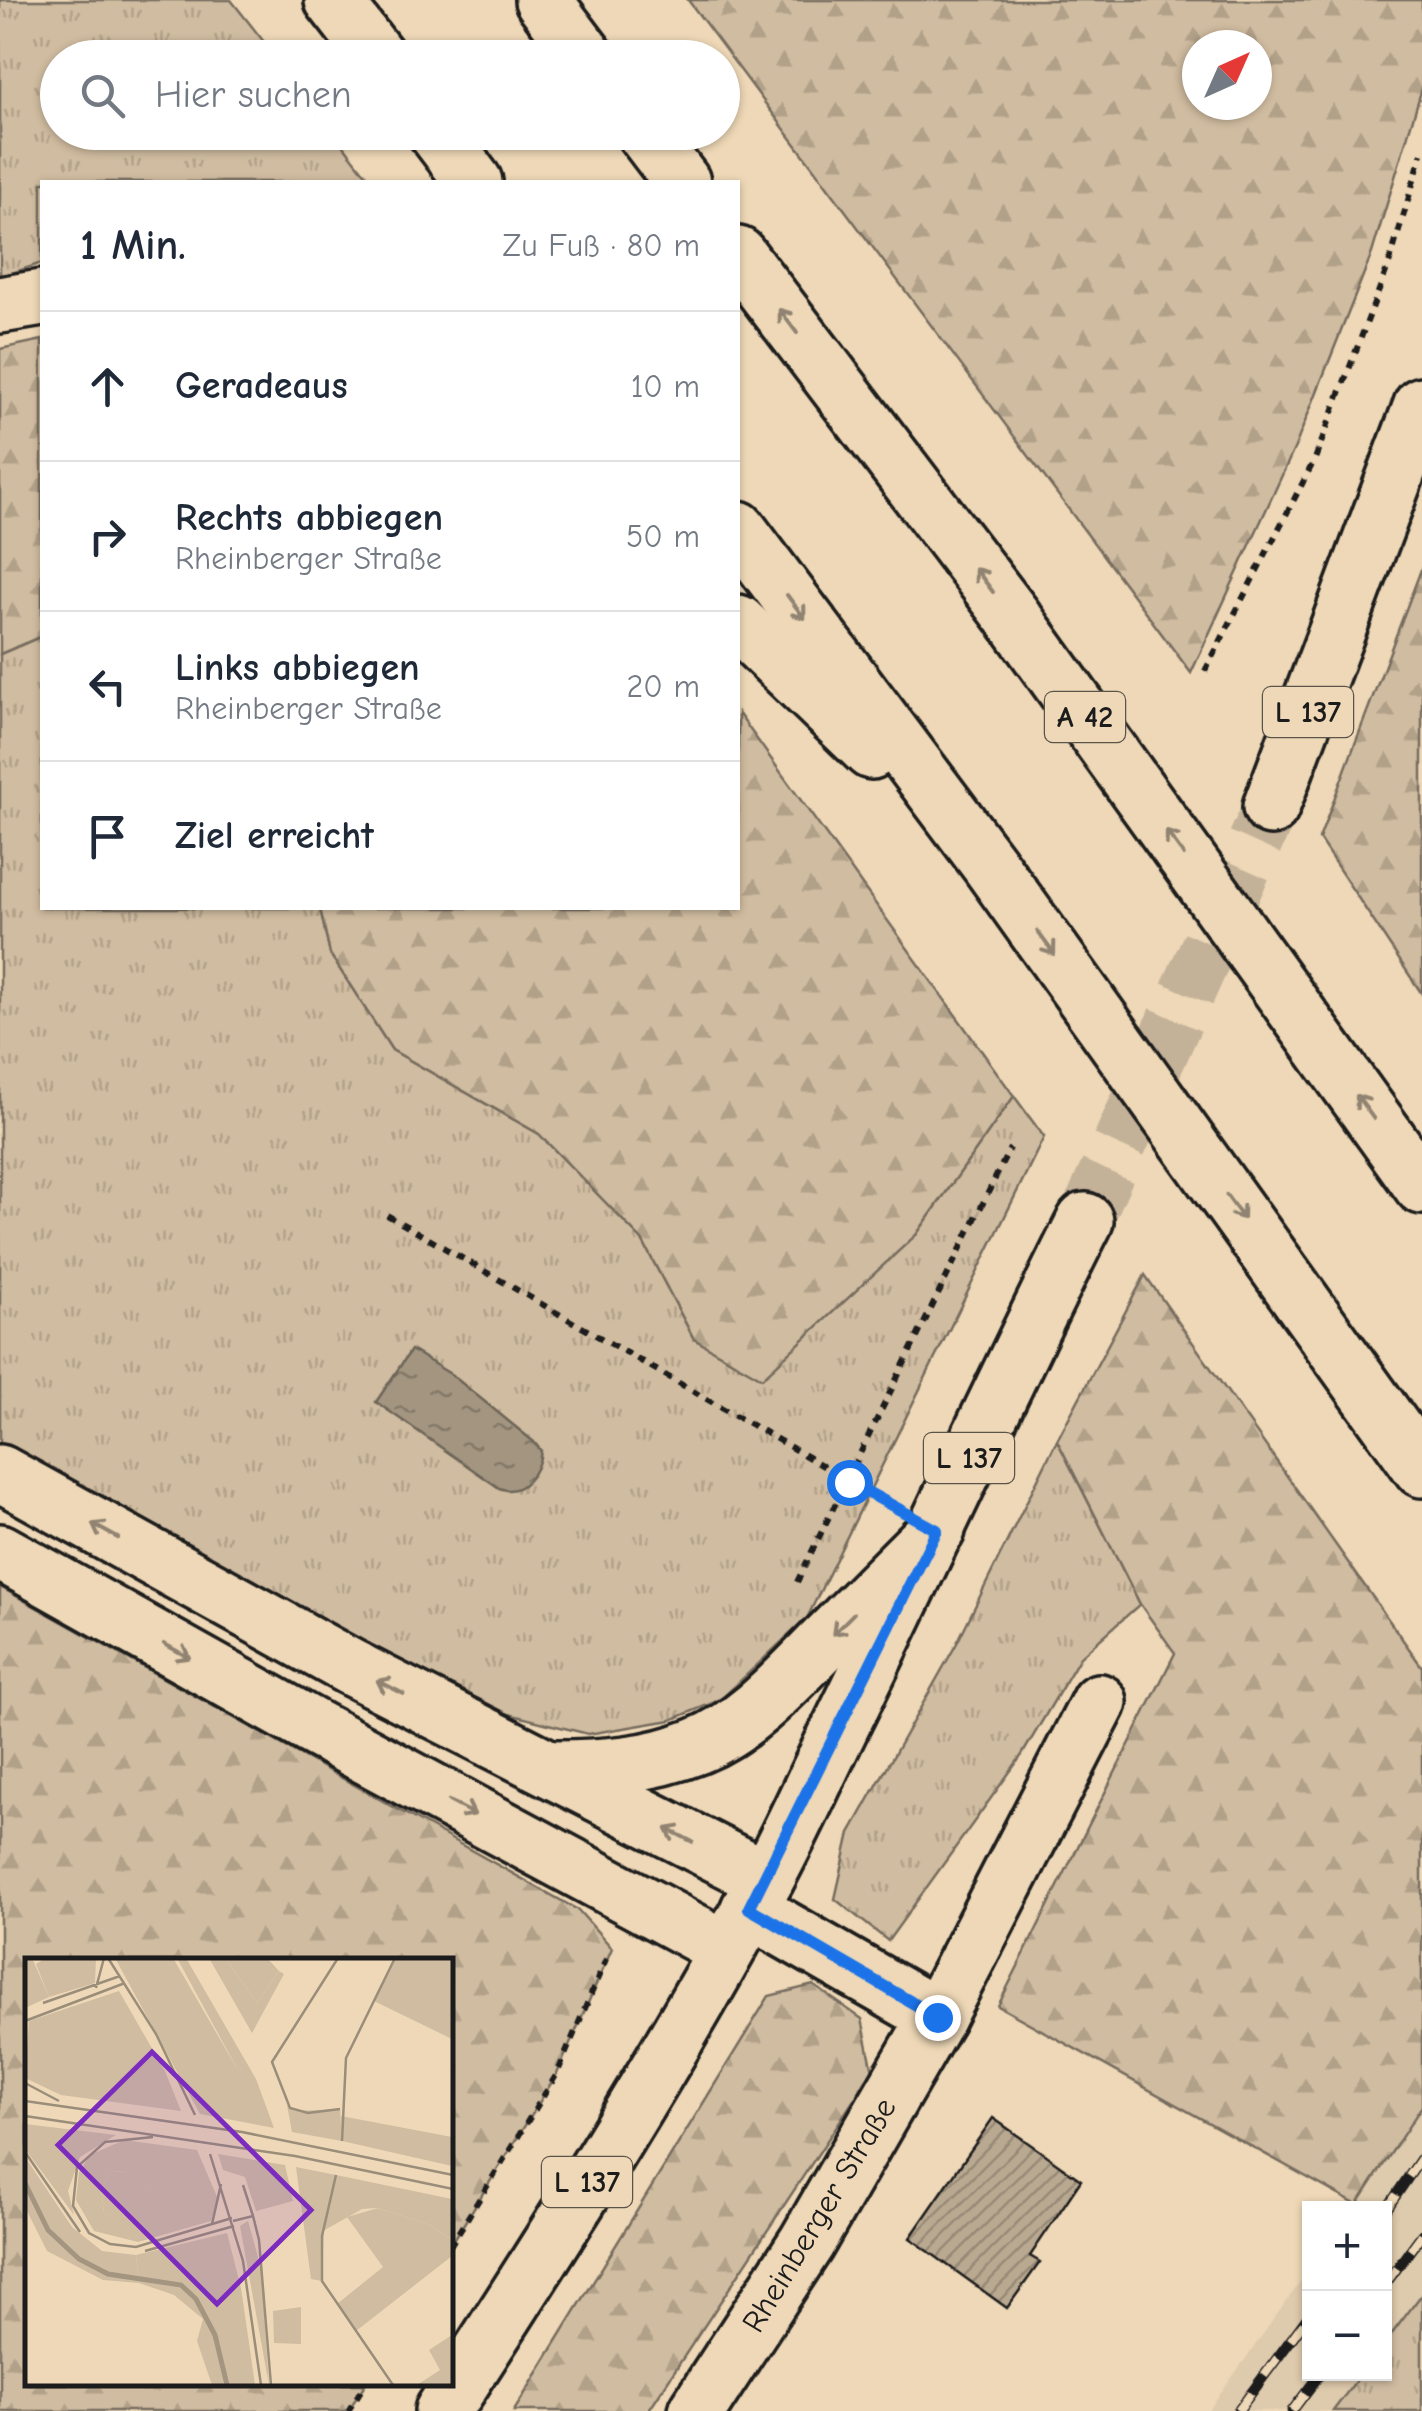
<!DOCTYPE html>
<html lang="de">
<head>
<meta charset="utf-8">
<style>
	:root { --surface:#fff; --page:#f6f6f7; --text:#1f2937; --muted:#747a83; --line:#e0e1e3 }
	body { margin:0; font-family:"Comic Neue",sans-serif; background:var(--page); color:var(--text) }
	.controls { position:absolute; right:30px; bottom:30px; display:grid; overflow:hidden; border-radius:0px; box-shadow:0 2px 8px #0004 }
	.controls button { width:90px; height:90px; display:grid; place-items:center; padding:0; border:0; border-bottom:2px solid var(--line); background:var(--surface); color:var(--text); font:50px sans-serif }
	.compass { position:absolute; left:1182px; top:30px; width:90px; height:90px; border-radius:50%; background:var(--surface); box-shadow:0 2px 8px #0004; rotate:45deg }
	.stop { position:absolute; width:30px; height:30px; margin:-22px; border:8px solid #1a73e8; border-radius:50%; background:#fff }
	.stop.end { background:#1a73e8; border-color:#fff; box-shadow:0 2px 10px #0008 }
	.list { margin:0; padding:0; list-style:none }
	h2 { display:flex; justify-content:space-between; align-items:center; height:130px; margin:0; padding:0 40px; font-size:42px }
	h2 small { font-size:32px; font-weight:400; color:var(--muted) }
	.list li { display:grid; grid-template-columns:65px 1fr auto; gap:30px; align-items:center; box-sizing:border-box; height:150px; padding:0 40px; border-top:2px solid var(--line) }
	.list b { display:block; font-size:38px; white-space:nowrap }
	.list p { margin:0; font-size:32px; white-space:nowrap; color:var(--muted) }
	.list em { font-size:32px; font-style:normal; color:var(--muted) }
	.icon { flex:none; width:55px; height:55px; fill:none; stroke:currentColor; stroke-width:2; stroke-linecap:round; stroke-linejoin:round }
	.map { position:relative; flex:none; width:1422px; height:2411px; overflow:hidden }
	.search { position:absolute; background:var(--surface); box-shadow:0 2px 8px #0004; left:40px; top:40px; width:700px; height:110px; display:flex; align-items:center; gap:25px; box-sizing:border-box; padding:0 35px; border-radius:55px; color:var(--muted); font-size:38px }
	.panel { position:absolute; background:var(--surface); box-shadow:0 2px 8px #0004; left:40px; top:180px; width:700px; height:730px; border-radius:0px }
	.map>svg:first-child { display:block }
	.built { fill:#decaac }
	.grass { fill:url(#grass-tufts); stroke:#766c5e; stroke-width:2.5 }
	.forest { fill:url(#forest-firs); stroke:#766c5e; stroke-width:2.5; fill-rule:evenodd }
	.water { fill:url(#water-ripples); stroke:#6d6558; stroke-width:2.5 }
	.building { fill:url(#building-hatch); stroke:#1c1c1c; stroke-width:2.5 }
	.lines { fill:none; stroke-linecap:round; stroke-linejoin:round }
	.major-tunnel { stroke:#c4b298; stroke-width:55; stroke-dasharray:55 28; stroke-linecap:butt }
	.minor-casing { stroke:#1c1c1c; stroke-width:62 }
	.major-casing { stroke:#1c1c1c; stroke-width:62 }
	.highway-casing { stroke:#1c1c1c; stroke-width:62 }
	.path { stroke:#1c1c1c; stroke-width:6; stroke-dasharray:8 8; stroke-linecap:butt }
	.minor { stroke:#eed8b7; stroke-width:55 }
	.major { stroke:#eed8b7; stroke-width:55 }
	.highway { stroke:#eed8b7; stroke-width:55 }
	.rail-casing { stroke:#1c1c1c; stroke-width:11 }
	.rail { stroke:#eed8b7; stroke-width:8; stroke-dasharray:22; stroke-linecap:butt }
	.oneway { stroke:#908371 }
	.route { stroke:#1a73e8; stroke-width:12 }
	.labels { text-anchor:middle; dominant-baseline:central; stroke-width:8; stroke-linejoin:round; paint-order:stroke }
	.shield { fill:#eed8b7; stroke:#5b544a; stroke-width:2.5 }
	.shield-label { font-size:30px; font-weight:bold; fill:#1c1c1c }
	.street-label { font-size:32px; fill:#1c1c1c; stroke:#eed8b7 }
	.inset-river { fill:none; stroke:#a39580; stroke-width:5 }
	.inset-road { fill:none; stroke:#9a8d79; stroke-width:2.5 }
	.view { fill:#7b2cbf; fill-opacity:0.15; stroke:#7b2cbf; stroke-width:5 }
	.inset-edge { fill:none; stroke:#1c1c1c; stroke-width:5 }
</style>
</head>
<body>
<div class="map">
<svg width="1422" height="2411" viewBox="0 0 1422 2411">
	<defs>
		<pattern id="grass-tufts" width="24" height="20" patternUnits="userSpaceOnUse" patternTransform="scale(2.5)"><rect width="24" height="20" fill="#d0bca0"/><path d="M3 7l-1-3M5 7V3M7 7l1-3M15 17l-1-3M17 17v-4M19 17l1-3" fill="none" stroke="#b2a189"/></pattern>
		<pattern id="forest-firs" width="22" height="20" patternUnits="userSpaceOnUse" patternTransform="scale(2.5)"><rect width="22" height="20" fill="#d0bca0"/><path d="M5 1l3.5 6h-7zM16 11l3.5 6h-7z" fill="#b2a189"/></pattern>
		<pattern id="water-ripples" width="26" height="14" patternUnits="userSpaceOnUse" patternTransform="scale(2.5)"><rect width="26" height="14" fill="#a39580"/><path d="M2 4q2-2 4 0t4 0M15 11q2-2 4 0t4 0" fill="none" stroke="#847968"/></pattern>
		<pattern id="building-hatch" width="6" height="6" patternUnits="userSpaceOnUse" patternTransform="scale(2.5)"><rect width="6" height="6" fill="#baa991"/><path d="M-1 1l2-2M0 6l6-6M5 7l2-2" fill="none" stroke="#968976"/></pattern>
	</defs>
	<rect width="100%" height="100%" fill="#eed8b7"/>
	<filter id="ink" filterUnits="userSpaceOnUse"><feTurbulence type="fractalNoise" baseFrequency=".01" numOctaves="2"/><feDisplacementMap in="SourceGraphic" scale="20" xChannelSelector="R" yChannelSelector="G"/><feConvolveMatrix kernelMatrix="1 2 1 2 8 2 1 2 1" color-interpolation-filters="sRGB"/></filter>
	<g filter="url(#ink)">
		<g class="built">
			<path d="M 1422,2106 L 1422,2294 L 1385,2343 L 1384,2208 L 1354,2208 Z"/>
			<path d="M 1309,2270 L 1310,2374 L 1361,2374 L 1333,2411 L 1208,2411 Z"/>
		</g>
		<g class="grass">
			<path d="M 0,0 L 231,0 L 276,57 L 58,58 L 58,132 L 334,133 L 372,182 L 42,182 L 42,263 L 0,277 Z"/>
			<path d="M 42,636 L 42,908 L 320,908 L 330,954 L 392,1050 L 539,1134 L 642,1240 L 694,1339 L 916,1235 L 1014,1096 L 1044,1137 L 807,1618 L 720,1700 L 671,1720 L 588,1734 L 469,1704 L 0,1447 L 0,654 Z"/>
			<path d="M 1057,1440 L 1140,1604 L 1080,1657 L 1022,1755 L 888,1941 L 835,1899 L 850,1833 L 957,1643 Z"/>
			<path d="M 1422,2294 L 1422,2411 L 1333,2411 L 1361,2374 L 1384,2374 L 1385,2343 Z"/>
		</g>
		<g class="forest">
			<path d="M 688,0 L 1422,0 L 1422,88 L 1372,253 L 1295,447 L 1191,673 ZM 1197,45 L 1257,45 L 1257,105 L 1197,105 Z"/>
			<path d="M 42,340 L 42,636 L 0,654 L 0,349 Z"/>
			<path d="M 1422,567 L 1422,994 L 1319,839 Z"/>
			<path d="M 738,713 L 1014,1096 L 916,1235 L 762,1378 L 694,1339 L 642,1240 L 539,1134 L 392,1050 L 330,954 L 320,908 L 738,908 Z"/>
			<path d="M 1145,1275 L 1422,1667 L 1422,2106 L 1357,2205 L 998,2006 L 1175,1653 L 1140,1604 L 1057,1440 Z"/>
			<path d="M 0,1587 L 578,1910 L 612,1948 L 557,2074 L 450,2246 L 450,1961 L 28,1961 L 28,2384 L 365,2384 L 348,2411 L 0,2411 Z"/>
			<path d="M 813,1985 L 862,2019 L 873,2071 L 648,2411 L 514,2411 L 769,1996 Z"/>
		</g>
		<path class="water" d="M 411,1350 L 452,1375 L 534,1442 L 541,1451 C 539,1472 522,1497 499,1488 L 376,1402 Z"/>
		<path class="building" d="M 993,2118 L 1081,2180 L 1030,2256 L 1040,2262 L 1007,2308 L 910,2238 Z"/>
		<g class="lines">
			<path class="major-tunnel" d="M 1085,1221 L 1271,807"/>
			<defs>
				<g id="minor">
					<path d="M 937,2017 L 1099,1702"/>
					<path d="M 697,2411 L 807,2242 L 937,2017 L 749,1909"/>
				</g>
				<g id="major">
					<path d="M 1271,807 L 1422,405"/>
					<path d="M 443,2411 C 555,2238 667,2063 765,1881 C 794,1828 818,1772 845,1718 C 926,1553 1002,1385 1085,1221"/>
				</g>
				<g id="highway">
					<path d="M 333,0 L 378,58"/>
					<path d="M 543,0 L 587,58"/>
					<path d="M 436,132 L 474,182"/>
					<path d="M 644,132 L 682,182"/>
					<path d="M 738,255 L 1014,618 L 1422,1186"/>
					<path d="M 0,305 L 42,298"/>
					<path d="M 738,529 L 989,864 L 1422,1469"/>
					<path d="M 738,623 L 871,751"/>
					<path d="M 0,1473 L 350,1667 L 766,1879"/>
					<path d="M 0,1552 L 311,1726 L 726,1949"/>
					<path d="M 553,1768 C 603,1768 649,1765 697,1746 C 749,1725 789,1678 828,1639 C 864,1603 900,1566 937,1530"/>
				</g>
			</defs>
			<use href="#minor" class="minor-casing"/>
			<use href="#major" class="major-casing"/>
			<use href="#highway" class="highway-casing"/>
			<g class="path">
				<path d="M 1205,671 L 1315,459 L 1390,261 L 1422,153"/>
				<path d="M 387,1215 L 884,1501"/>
				<path d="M 797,1582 L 1010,1148"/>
				<path d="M 450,2246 L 557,2074 L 609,1952"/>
				<path d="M 348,2411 L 365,2384"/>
			</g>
			<use href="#minor" class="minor"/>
			<use href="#major" class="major"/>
			<use href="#highway" class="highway"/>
			<defs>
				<g id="rail">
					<path d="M 1384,2213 L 1422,2157"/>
					<path d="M 1384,2286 L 1422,2234"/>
					<path d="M 1238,2411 L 1310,2314"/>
					<path d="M 1292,2411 L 1320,2374"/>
				</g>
			</defs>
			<use href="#rail" class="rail-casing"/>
			<use href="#rail" class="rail"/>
		</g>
		<defs><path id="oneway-shaft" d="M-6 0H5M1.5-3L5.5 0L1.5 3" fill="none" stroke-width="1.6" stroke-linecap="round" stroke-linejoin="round" transform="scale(2.5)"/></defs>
		<g class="oneway">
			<use href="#oneway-shaft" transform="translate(788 321) rotate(-127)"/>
			<use href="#oneway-shaft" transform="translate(984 580) rotate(-127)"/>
			<use href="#oneway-shaft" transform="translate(796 607) rotate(53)"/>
			<use href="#oneway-shaft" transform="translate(1175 843) rotate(-126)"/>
			<use href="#oneway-shaft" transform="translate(1046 943) rotate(54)"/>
			<use href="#oneway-shaft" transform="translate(1365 1107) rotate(-126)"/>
			<use href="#oneway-shaft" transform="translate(1235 1207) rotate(54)"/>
			<use href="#oneway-shaft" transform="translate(105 1531) rotate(-151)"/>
			<use href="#oneway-shaft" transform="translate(843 1624) rotate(135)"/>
			<use href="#oneway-shaft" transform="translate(177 1651) rotate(29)"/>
			<use href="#oneway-shaft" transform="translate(390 1687) rotate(-153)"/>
			<use href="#oneway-shaft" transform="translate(462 1808) rotate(28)"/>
			<use href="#oneway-shaft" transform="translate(679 1835) rotate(-153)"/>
		</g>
	</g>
	<g class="lines" filter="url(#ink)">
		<path class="route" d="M 849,1482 L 937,1530 L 749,1908 L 937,2017"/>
	</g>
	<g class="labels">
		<g class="shield">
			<rect x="1263" y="687" width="90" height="50" rx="8"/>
			<rect x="1045" y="692" width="80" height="50" rx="8"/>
			<rect x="924" y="1433" width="90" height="50" rx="8"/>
			<rect x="542" y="2157" width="90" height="50" rx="8"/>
		</g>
		<g class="shield-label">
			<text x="1308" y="712">L 137</text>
			<text x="1085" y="717">A 42</text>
			<text x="969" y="1458">L 137</text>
			<text x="587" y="2182">L 137</text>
		</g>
		<g class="street-label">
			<text transform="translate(819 2215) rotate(-59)">Rheinberger Straße</text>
		</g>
	</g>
	<g transform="translate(25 1958)">
		<rect width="428" height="428" fill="#eed8b7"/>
		<path d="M 0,0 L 7,0 L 24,39 L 0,50 ZM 200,0 L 242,0 L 254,13 L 232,45 ZM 370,0 L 427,0 L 427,81 L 349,43 ZM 262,147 L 270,153 L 315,151 L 317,183 L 267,174 ZM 0,166 L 91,177 L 55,199 L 43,233 L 49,257 L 0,191 ZM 172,192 L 193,241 L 186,263 L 113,284 L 112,271 L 79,255 L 76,230 L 86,213 L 104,214 L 128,230 L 167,230 ZM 0,199 L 47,269 L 77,293 L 111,297 L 114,325 L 78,322 L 22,293 L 0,249 ZM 271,209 L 311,217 L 299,264 L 297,323 L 286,321 ZM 353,250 L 405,267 L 427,282 L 427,298 L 331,373 L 312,346 L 358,309 L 322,259 ZM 276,349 L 276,386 L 249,385 L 248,353 ZM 427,377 L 427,427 L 392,427 L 415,412 L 404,392 Z" fill="#d0bca0"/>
		<path d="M 21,0 L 71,0 L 70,25 L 24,39 L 11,6 ZM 90,0 L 148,0 L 214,114 L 152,0 L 161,0 L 231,121 L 249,170 L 175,156 ZM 184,0 L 200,0 L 232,45 L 254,13 L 259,16 L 227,75 ZM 94,33 L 140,113 L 156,153 L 36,137 L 0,120 L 4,63 ZM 316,158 L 427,179 L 427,208 L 317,183 ZM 99,182 L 172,192 L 175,208 L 174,228 L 167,230 L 128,230 L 103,214 L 86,213 L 76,230 L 79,255 L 113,270 L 113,284 L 69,273 L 51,242 L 54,214 L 65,197 ZM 193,196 L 260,207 L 268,243 L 231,253 L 220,219 L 198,212 ZM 311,217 L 427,241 L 427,282 L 405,267 L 353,250 L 337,251 L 298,273 ZM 223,263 L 236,310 L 244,427 L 215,268 ZM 202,275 L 216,330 L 230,427 L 187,427 L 172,383 L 178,361 L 149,337 L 114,325 L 111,297 Z" fill="#d0bca0"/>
		<path class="inset-river" d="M 0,225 L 23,272 L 54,301 L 83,316 L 156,327 L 171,341 L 190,377 L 202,427"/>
		<path class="inset-road" d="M 83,0 L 131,76 L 170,157M 313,0 L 247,104 L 265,150 L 283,155 L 315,151M 71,30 L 79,0M 18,45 L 95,18M 0,63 L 100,25M 0,125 L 34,143M 0,143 L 217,174 L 428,217M 0,158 L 270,198 L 428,231M 128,179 L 80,184 L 52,209 L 48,248 L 64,275 L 85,286 L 111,289 L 207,260M 317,183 L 321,100 L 370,0M 0,194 L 55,274M 185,196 L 218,303 L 236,427M 311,217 L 297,278 L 297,323 L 368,427M 218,227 L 228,258M 208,263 L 228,258 L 234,282 L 246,427M 187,266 L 196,226M 120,293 L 209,268"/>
		<path class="view" d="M 127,94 L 286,252 L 192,346 L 33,187 Z"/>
		<rect width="428" height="428" class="inset-edge"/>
	</g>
</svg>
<div class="controls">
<button>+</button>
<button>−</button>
</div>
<svg class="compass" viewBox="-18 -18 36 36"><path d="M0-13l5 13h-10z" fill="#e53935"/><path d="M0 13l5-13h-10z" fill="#747a83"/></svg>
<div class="stop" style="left:849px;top:1482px"></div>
<div class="stop end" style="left:937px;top:2017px"></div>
<div class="search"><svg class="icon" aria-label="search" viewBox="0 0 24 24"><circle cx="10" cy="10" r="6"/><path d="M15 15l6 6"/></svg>Hier suchen</div>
<section class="panel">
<h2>1 Min.<small>Zu Fuß · 80 m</small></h2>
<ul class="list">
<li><svg class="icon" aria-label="ahead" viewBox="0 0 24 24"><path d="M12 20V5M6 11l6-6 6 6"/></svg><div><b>Geradeaus</b></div><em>10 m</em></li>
<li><svg class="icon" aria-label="right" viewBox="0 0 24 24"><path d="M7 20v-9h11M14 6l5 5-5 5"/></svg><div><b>Rechts abbiegen</b><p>Rheinberger Straße</p></div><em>50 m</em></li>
<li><svg class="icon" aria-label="left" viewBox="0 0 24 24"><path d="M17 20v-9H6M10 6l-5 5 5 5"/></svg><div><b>Links abbiegen</b><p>Rheinberger Straße</p></div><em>20 m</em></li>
<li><svg class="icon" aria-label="arrive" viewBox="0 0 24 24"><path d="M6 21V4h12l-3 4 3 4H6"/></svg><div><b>Ziel erreicht</b></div></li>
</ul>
</section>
</div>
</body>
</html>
